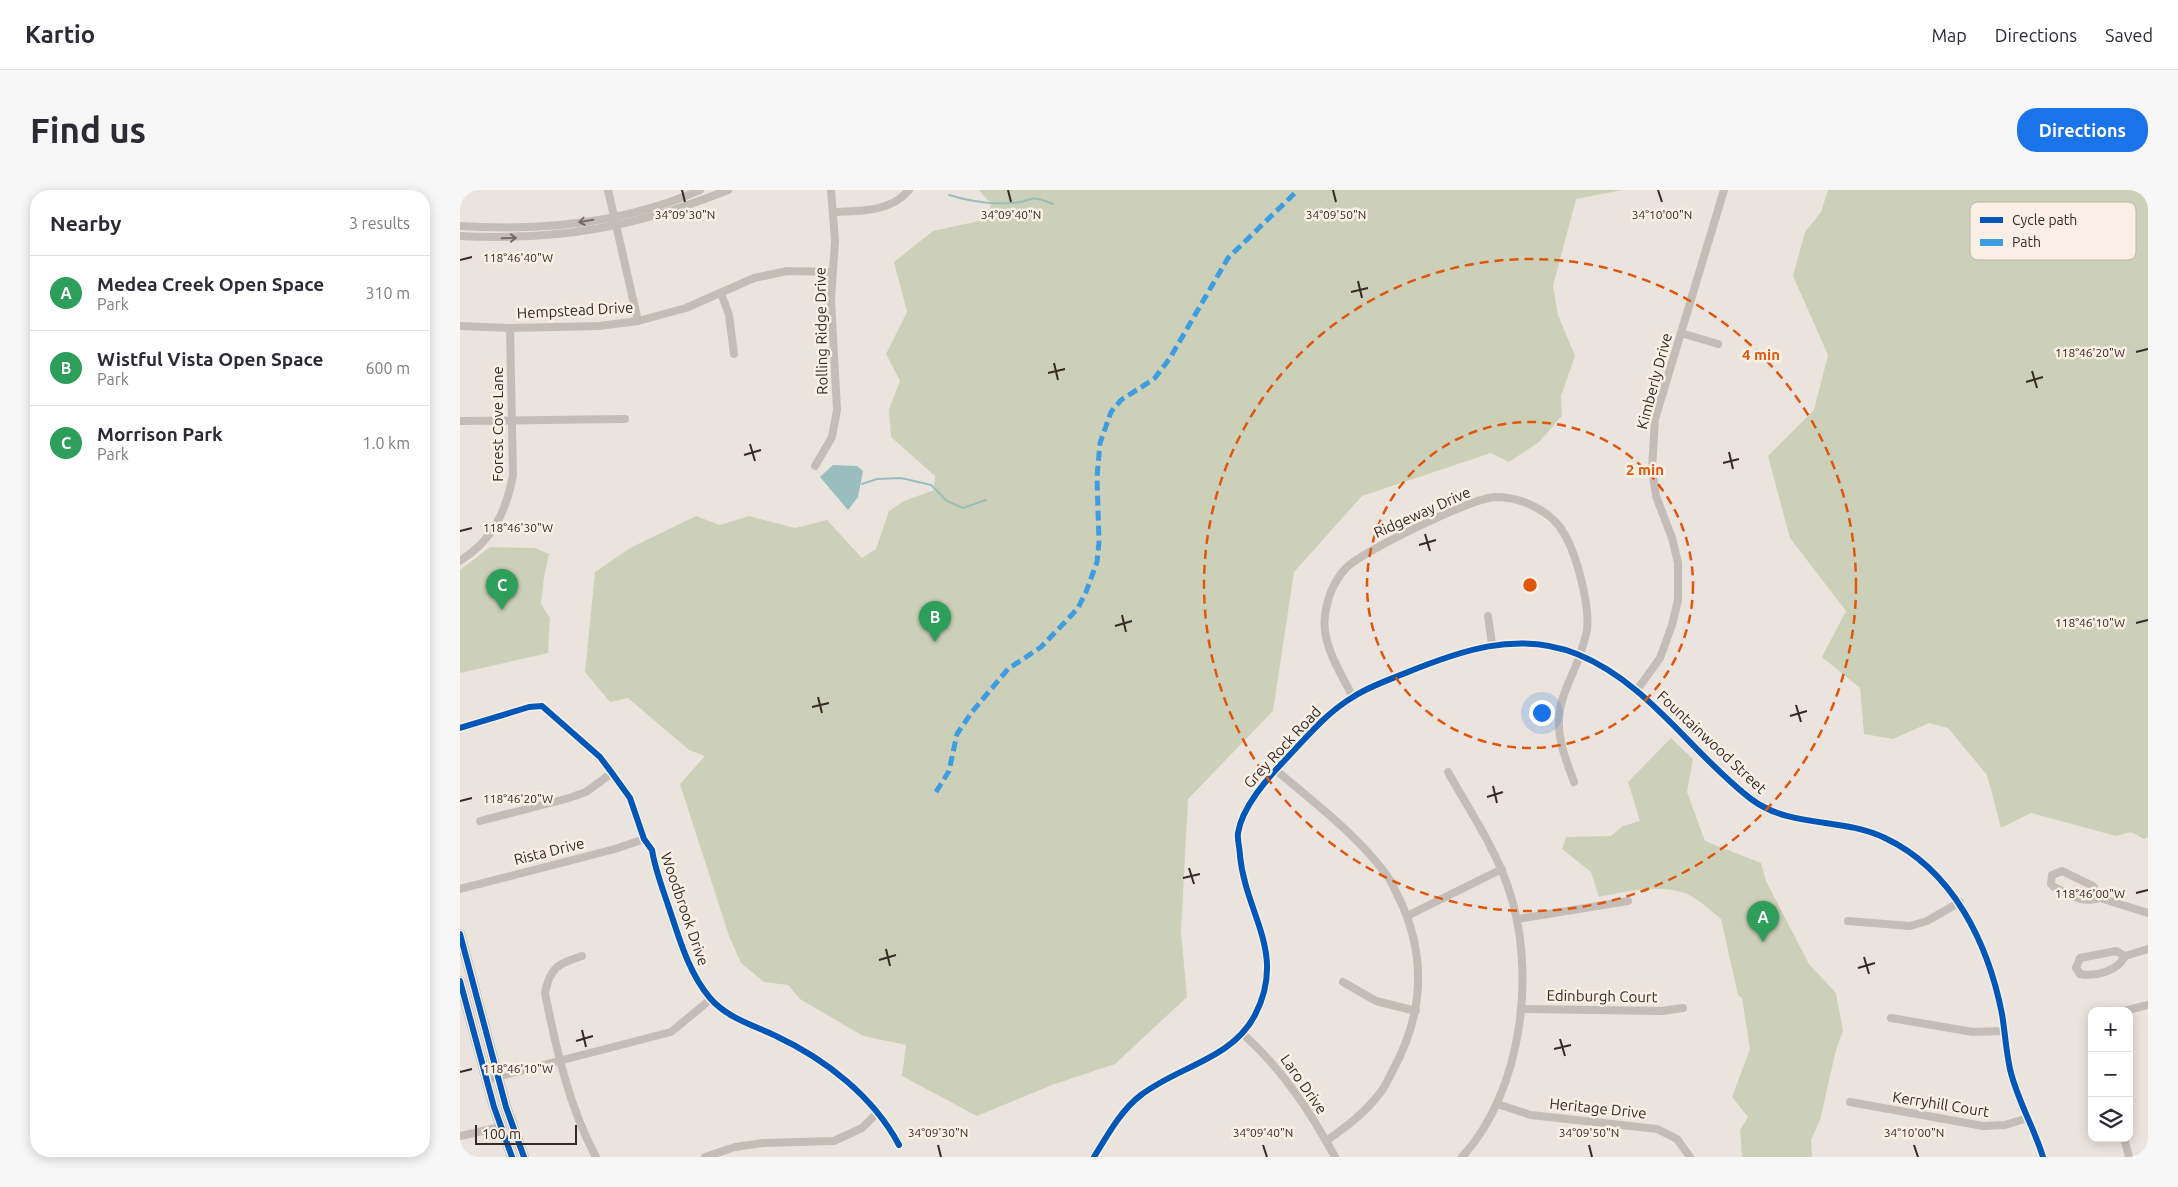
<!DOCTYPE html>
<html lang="en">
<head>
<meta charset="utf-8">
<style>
	:root { --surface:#fff; --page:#f7f7f7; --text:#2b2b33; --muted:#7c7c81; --line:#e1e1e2; --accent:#1a73e8 }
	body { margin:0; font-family:Ubuntu,sans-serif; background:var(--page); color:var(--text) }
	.controls { position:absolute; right:15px; bottom:15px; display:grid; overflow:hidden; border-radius:10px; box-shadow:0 2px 12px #0003 }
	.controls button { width:45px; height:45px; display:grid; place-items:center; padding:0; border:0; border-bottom:1px solid var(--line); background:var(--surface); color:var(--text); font:25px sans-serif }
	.scale { position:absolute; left:15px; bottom:12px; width:102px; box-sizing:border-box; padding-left:5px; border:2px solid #342a26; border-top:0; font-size:14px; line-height:18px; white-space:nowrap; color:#342a26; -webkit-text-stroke:4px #f9efe4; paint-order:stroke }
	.you { position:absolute; left:1081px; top:522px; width:18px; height:18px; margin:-12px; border:4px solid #fff; border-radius:50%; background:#1a73e8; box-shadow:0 0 0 8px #1a73e833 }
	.badge { display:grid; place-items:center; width:32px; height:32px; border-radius:50%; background:var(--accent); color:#fff; font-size:16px; font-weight:700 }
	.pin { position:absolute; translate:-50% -41px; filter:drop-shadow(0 1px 2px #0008) }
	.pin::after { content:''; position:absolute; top:26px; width:18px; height:15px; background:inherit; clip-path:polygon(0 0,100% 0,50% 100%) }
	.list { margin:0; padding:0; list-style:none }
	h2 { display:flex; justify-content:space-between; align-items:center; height:65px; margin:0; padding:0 20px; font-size:21px }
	h2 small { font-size:16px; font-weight:400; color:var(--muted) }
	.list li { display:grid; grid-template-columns:32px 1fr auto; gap:15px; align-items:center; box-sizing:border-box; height:75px; padding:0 20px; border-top:1px solid var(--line) }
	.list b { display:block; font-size:19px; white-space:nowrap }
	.list p { margin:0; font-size:16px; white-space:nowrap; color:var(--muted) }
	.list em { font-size:16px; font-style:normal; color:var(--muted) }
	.icon { flex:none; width:28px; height:28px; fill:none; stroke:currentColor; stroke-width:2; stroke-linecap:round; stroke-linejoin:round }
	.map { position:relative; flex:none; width:1688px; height:967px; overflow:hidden; border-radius:20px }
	header { display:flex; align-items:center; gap:30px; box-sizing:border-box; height:70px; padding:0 25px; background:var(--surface); border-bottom:1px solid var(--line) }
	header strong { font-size:24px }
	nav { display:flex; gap:28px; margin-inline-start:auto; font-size:18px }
	.intro { display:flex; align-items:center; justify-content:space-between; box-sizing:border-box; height:120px; padding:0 30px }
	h1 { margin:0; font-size:35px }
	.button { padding:12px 22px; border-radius:20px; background:var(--accent); color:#fff; font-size:18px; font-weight:700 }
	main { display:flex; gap:30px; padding:0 30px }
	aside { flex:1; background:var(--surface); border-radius:20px; box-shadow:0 2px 12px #0003 }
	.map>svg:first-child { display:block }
	.green { fill:#cdd0b8 }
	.water { fill:#99bebd }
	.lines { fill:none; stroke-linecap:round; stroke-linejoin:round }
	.stream { stroke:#99bebd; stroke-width:2 }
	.minor { stroke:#c4bdb7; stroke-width:8 }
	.secondary { stroke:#b5ada7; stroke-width:10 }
	.quiet { stroke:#3e9ce0; stroke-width:5; stroke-dasharray:10 5; stroke-linecap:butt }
	.cycleway-casing { stroke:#f9efe4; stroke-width:9 }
	.cycleway { stroke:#0057b8; stroke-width:6 }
	.oneway { stroke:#756c67 }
	.ticks { fill:none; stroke:#342a26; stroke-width:2 }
	.ring { fill:none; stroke:#df570d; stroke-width:2.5; stroke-dasharray:9 6 }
	.labels { text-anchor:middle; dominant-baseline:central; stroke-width:5; stroke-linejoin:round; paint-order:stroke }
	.street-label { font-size:15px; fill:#342a26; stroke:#f9efe4 }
	.key { fill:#f9efe4; stroke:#beb4ab; stroke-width:1 }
	.key-label { font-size:14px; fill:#342a26 }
	.ticks-label { font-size:12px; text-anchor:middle; fill:#342a26; stroke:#f9efe4; stroke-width:5; stroke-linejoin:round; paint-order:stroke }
	.centre { fill:#df570d; stroke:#f9efe4; stroke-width:2.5 }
	.ring-label { font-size:15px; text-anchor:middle; font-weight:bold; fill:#df570d; stroke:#f9efe4; stroke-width:5; stroke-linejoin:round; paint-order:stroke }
</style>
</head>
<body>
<header>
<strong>Kartio</strong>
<nav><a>Map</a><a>Directions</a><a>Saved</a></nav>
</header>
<div class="intro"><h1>Find us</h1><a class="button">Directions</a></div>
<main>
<aside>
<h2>Nearby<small>3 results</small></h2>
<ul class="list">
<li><span class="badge" style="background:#2e9e5b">A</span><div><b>Medea Creek Open Space</b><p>Park</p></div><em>310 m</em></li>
<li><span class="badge" style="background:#2e9e5b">B</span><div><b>Wistful Vista Open Space</b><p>Park</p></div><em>600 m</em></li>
<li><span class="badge" style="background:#2e9e5b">C</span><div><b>Morrison Park</b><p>Park</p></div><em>1.0 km</em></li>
</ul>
</aside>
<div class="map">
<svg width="1688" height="967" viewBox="0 0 1688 967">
	<rect width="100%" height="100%" fill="#ebe4de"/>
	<g class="green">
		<path d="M 519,0 L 1163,0 L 1116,9 L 1093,96 L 1098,125 L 1115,166 L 1101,206 L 1102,226 L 1079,252 L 1049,272 L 1031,263 L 902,306 L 834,382 L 813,521 L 728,609 L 721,742 L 727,807 L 655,874 L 592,895 L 517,926 L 442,886 L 446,855 L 403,846 L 340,809 L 328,795 L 304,792 L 281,773 L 269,746 L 220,594 L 245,566 L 229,560 L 168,508 L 150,512 L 125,482 L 135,382 L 170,358 L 236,326 L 260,335 L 289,326 L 335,338 L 367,330 L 402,368 L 416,359 L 429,321 L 444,311 L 474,300 L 475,286 L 431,247 L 429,219 L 440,191 L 426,164 L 447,122 L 434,72 L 473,41 L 528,29 L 531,14 Z"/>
		<path d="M 1368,0 L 1688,0 L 1688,647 L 1684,649 L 1671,642 L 1656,646 L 1571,623 L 1541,638 L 1527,585 L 1488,538 L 1469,533 L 1433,549 L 1404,544 L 1400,498 L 1362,467 L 1386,421 L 1330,348 L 1308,266 L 1354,220 L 1368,165 L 1333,86 L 1345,42 L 1361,22 Z"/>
		<path d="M 30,357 L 75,358 L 89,364 L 84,387 L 81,414 L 90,428 L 88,463 L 0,483 L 0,380 Z"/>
		<path d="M 1211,548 L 1233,569 L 1227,602 L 1245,651 L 1301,673 L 1306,691 L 1349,774 L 1376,803 L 1383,841 L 1376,860 L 1360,930 L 1351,950 L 1352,967 L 1282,967 L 1280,940 L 1288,927 L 1272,907 L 1290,859 L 1282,808 L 1278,805 L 1261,729 C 1252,722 1243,713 1233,707 C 1205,692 1168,701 1139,707 L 1131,682 L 1102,659 L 1106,647 L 1151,646 L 1163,636 L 1180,631 L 1168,592 Z"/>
	</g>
	<path class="water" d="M 373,275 L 397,276 L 403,281 L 398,307 L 388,320 L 360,287 Z"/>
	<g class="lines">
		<g class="stream">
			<path d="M 489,5 C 509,11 530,15 552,13 C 575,12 567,3 593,14"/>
			<path d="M 402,294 L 417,289 L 441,288 L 471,295 L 487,311 L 503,318 L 526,310"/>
		</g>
		<g class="minor">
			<path d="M 148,0 L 178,131"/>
			<path d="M 374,22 C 400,21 431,22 449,0"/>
			<path d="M 0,36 C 80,41 166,33 240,0"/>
			<path d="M 0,46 C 98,51 176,37 268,0"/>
			<path d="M 261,103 L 269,125 L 274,164"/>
			<path d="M 0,136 L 50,138 L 139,136 L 178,131 L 226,118 L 294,88 L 327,81 L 372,82"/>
			<path d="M 1221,143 L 1258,154"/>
			<path d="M 0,231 L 165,229"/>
			<path d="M 355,276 L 372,247 L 377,220 L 371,110 L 375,51 L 371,0"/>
			<path d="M 0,371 C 33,350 46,322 53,285 L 50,138"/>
			<path d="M 1028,426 L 1032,454"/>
			<path d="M 1177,500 L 1200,468 L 1212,435 L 1218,410 L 1218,373 L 1212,348 L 1196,306 L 1192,279 L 1195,229 L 1264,0"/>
			<path d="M 893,507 C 881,484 861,453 865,426 C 867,409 874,391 886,378 C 903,361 1012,308 1035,307 C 1062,307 1092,321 1105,345 C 1117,366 1130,416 1127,440 C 1125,451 1121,462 1117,473 C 1110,490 1099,511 1099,530 C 1098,551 1107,573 1114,592"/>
			<path d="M 0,538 L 69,517 L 82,516 L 140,567 L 152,583 L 170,608 L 184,649 L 192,660 C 195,679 202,697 208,715 C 219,747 228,782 250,808 C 267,828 293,835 316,846 C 365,869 413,906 439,955"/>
			<path d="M 816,580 C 854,613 898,645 928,687 C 933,694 936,703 940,710 C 967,768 963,825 933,880 C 929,888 925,897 920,903 C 905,923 886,937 866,951"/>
			<path d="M 988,582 C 1009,620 1034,656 1048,697 C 1077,779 1063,901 1002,967"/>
			<path d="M 20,631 L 109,608 L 126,602 L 152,583"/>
			<path d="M 0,699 L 155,659 L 184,649"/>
			<path d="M 1640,708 C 1622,714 1610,705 1594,697 L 1591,694 L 1592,685 L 1602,681 L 1633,696 L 1640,708 L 1688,723"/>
			<path d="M 947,726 L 1042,679"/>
			<path d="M 1058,729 L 1168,711"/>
			<path d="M 1388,731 L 1450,736 L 1467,731 L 1500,712"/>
			<path d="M 122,766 C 98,774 90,777 85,803 C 96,858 109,917 136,967"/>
			<path d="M 1665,766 C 1658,781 1636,787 1620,784 L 1616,778 L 1620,768 L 1656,761 L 1665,766 L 1688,759"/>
			<path d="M 883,792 L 916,811 L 956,821"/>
			<path d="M 1061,819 L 1202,821 L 1223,818"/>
			<path d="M 1664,821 L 1688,815"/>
			<path d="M 1431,828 L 1513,842 L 1544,841"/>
			<path d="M 783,844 C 822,879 850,921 875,967"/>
			<path d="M 33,888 L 211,842 L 251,809"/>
			<path d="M 1390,912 L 1523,936 L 1545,935 L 1568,928"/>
			<path d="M 1037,914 L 1071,925 L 1197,939 L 1217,949 L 1230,967"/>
			<path d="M 0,946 L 40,937"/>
			<path d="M 1664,948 L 1669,967"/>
			<path d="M 245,967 L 275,957 L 303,953 L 374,951 L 402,938 L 417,923"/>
			<path d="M 634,967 C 647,946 661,920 681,905 C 719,876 772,869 795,825 C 827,763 786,725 780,666 C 780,659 777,649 778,643 C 782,617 807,589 824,571 C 846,548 866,523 893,507 C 908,497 926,491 943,484 C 999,461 1057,440 1117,464 C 1189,493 1231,563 1291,609 C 1331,639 1382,627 1425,648 C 1493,680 1528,753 1542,824 C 1545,842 1546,861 1550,879 C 1557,910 1574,937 1583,967"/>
		</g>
		<g class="secondary">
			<path d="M 0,744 L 46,917 L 64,967"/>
			<path d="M 0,791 L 34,917 L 52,967"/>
		</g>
		<path class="quiet" d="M 476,602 L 489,581 L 497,544 L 512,522 L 548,479 L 581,457 L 606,431 L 618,418 L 626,402 L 637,372 L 639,352 L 637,287 L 640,253 L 651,222 L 661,210 L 694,189 L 710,168 L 768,68 L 838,0"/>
		<defs>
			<g id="cycleway">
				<path d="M 0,538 L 69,517 L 82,516 L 140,567 L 152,583 L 170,608 L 184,649 L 192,660 C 195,679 202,697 208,715 C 219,747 228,782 250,808 C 267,828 293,835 316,846 C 365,869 413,906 439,955"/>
				<path d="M 0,744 L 46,917 L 64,967"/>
				<path d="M 0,791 L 34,917 L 52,967"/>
				<path d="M 634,967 C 647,946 661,920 681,905 C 719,876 772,869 795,825 C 827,763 786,725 780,666 C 780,659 777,649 778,643 C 782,617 807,589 824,571 C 846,548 866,523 893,507 C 908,497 926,491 943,484 C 999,461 1057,440 1117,464 C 1189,493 1231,563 1291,609 C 1331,639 1382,627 1425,648 C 1493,680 1528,753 1542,824 C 1545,842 1546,861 1550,879 C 1557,910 1574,937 1583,967"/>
			</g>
		</defs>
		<use href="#cycleway" class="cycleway-casing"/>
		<use href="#cycleway" class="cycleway"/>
	</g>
	<defs><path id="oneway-shaft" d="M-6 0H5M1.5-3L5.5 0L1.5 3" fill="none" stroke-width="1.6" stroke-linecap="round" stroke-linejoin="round" transform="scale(1.25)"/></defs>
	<g class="oneway">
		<use href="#oneway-shaft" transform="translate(126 31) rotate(171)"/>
		<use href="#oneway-shaft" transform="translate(49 48) rotate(-1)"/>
	</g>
	<path class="ticks" d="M 222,0 L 225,12M 548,0 L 551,12M 873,0 L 876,12M 1198,0 L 1202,12M 0,70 L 12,67M 898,91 L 902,108M 891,102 L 908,98M 1676,162 L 1688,159M 594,173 L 598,190M 1572,181 L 1577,198M 588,183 L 605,179M 1566,192 L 1583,187M 290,254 L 295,271M 1269,262 L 1273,279M 284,265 L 301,260M 1263,273 L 1279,269M 0,341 L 12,338M 965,344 L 970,361M 959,355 L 976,350M 662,425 L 666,442M 1676,433 L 1688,430M 655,436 L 672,431M 358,507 L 362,523M 1336,515 L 1341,532M 352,517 L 369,513M 1330,526 L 1347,521M 1033,596 L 1037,613M 1027,607 L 1043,602M 0,611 L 12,608M 729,678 L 734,694M 723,688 L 740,684M 1676,703 L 1688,700M 426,759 L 430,776M 1404,767 L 1409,784M 419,770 L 436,765M 1398,778 L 1415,773M 122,840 L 126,857M 1100,849 L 1105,866M 116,851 L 133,846M 1094,859 L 1111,855M 0,882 L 12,879M 478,955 L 481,967M 803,955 L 807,967M 1129,955 L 1132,967M 1454,955 L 1458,967"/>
	<g class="ring">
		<circle cx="1070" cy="395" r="163"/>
		<circle cx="1070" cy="395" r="326"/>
	</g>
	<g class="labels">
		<g class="street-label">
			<text transform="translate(115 120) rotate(-3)">Hempstead Drive</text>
			<text transform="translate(361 141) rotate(-91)">Rolling Ridge Drive</text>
			<text transform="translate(1194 191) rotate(-75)">Kimberly Drive</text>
			<text transform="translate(37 234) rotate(-90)">Forest Cove Lane</text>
			<text transform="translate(962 322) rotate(-24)">Ridgeway Drive</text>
			<text transform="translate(1252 552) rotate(43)">Fountainwood Street</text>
			<text transform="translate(822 557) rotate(-47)">Grey Rock Road</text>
			<text transform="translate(89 661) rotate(-14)">Rista Drive</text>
			<text transform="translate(225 719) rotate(71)">Woodbrook Drive</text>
			<text transform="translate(1142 806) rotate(1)">Edinburgh Court</text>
			<text transform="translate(844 894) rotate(55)">Laro Drive</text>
			<text transform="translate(1481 914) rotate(9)">Kerryhill Court</text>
			<text transform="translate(1138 918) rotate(6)">Heritage Drive</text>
		</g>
	</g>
	<rect x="1510" y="12" width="166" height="58" rx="8" class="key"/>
	<rect x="1520" y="27" width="23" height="6" fill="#0057b8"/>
	<rect x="1520" y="49" width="23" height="7" fill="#3e9ce0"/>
	<g class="key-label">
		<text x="1552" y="35">Cycle path</text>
		<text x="1552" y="57">Path</text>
	</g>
	<g class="ticks-label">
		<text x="225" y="29">34°09'30"N</text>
		<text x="551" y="29">34°09'40"N</text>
		<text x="876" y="29">34°09'50"N</text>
		<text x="1202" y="29">34°10'00"N</text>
		<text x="58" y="72">118°46'40"W</text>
		<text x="1630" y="167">118°46'20"W</text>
		<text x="58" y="342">118°46'30"W</text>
		<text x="1630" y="437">118°46'10"W</text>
		<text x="58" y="613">118°46'20"W</text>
		<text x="1630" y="708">118°46'00"W</text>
		<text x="58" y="883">118°46'10"W</text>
		<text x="478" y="947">34°09'30"N</text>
		<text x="803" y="947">34°09'40"N</text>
		<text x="1129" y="947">34°09'50"N</text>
		<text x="1454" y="947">34°10'00"N</text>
	</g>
	<circle cx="1070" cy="395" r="8" class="centre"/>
	<g class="ring-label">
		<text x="1301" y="170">4 min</text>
		<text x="1185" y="285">2 min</text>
	</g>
</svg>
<div class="controls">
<button>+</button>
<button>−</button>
<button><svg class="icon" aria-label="layers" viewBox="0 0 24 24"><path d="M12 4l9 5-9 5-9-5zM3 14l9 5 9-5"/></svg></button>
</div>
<div class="scale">100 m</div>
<div class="you"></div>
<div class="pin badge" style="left:1303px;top:752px;background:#2e9e5b">A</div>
<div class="pin badge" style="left:475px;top:452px;background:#2e9e5b">B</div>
<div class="pin badge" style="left:42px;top:420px;background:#2e9e5b">C</div>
</div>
</main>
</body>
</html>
